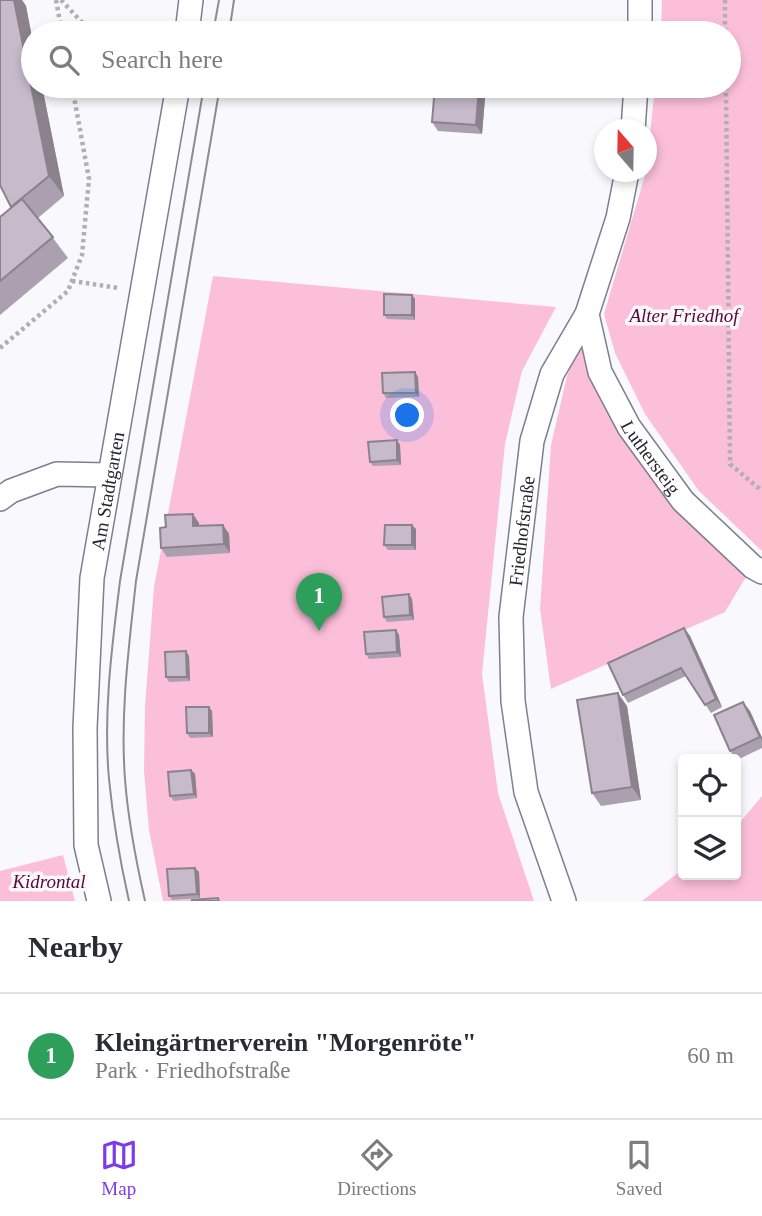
<!DOCTYPE html>
<html lang="en">
<head>
<meta charset="utf-8">
<style>
	:root { --surface:#fff; --page:#f7f7f7; --text:#2b2b33; --muted:#7c7c81; --line:#e1e1e2; --accent:#7c3aed }
	body { margin:0; font-family:Georgia,serif; background:var(--page); color:var(--text) }
	.controls { position:absolute; right:21px; bottom:21px; display:grid; overflow:hidden; border-radius:7px; box-shadow:0 4px 10px #0003 }
	.controls button { width:63px; height:63px; display:grid; place-items:center; padding:0; border:0; border-bottom:2px solid var(--line); background:var(--surface); color:var(--text); font:35px sans-serif }
	.compass { position:absolute; left:594px; top:119px; width:63px; height:63px; border-radius:50%; background:var(--surface); box-shadow:0 4px 10px #0003; rotate:340deg }
	.you { position:absolute; left:408px; top:416px; width:24px; height:24px; margin:-18px; border:5px solid #fff; border-radius:50%; background:#1a73e8; box-shadow:0 0 0 10px #1a73e833 }
	.badge { display:grid; place-items:center; width:46px; height:46px; border-radius:50%; background:var(--accent); color:#fff; font-size:23px; font-weight:700 }
	.pin { position:absolute; translate:-50% -58px; filter:drop-shadow(0 2px 4px #0008) }
	.pin::after { content:''; position:absolute; top:37px; width:24px; height:21px; background:inherit; clip-path:polygon(0 0,100% 0,50% 100%) }
	.list { margin:0; padding:0; list-style:none }
	h2 { display:flex; justify-content:space-between; align-items:center; height:91px; margin:0; padding:0 28px; font-size:30px }
	h2 small { font-size:23px; font-weight:400; color:var(--muted) }
	.list li { display:grid; grid-template-columns:46px 1fr auto; gap:21px; align-items:center; box-sizing:border-box; height:126px; padding:0 28px; border-top:2px solid var(--line) }
	.list b { display:block; font-size:26px; white-space:nowrap }
	.list p { margin:0; font-size:23px; white-space:nowrap; color:var(--muted) }
	.list em { font-size:23px; font-style:normal; color:var(--muted) }
	.icon { flex:none; width:38px; height:38px; fill:none; stroke:currentColor; stroke-width:2; stroke-linecap:round; stroke-linejoin:round }
	.map { position:relative; flex:none; width:762px; height:901px; overflow:hidden }
	.search { position:absolute; background:var(--surface); box-shadow:0 4px 10px #0003; left:21px; right:21px; top:21px; height:77px; display:flex; align-items:center; gap:18px; box-sizing:border-box; padding:0 24px; border-radius:38px; color:var(--muted); font-size:26px }
	.sheet { height:217px; background:var(--surface) }
	nav { display:flex; justify-content:space-around; align-items:center; box-sizing:border-box; height:98px; border-top:2px solid var(--line); background:var(--surface); font-size:19px; color:var(--muted) }
	nav a { display:grid; justify-items:center; gap:4px }
	nav .on { color:var(--accent) }
	.map>svg:first-child { display:block }
	.green { fill:#fcbfda }
	.lines { fill:none; stroke-linecap:round; stroke-linejoin:round }
	.minor-casing { stroke:#7d7e90; stroke-width:26 }
	.path { stroke:#afafb4; stroke-width:4.5; stroke-dasharray:3.5 3.5; stroke-linecap:butt }
	.minor { stroke:#fff; stroke-width:23 }
	.tram { stroke:#8c8c92; stroke-width:2 }
	.wall { fill:#aaa0af }
	.shaded-wall { fill:#8b828e }
	.building { fill:#c6bacb; stroke:#8b828e; stroke-width:2 }
	.labels { text-anchor:middle; dominant-baseline:central; stroke-width:7; stroke-linejoin:round; paint-order:stroke }
	.park-label { font-size:19px; font-style:italic; fill:#5c063a; stroke:#f9f9fd }
	.street-label { font-size:19px; fill:#26262e; stroke:#f9f9fd }
</style>
</head>
<body>
<div class="map">
<svg width="762" height="901" viewBox="0 0 762 901">
	<rect width="100%" height="100%" fill="#f9f9fd"/>
	<g class="green">
		<path d="M 662,0 L 762,0 L 762,551 L 699,491 L 645,414 L 615,353 L 604,314 L 646,172 L 655,86 L 729,86 L 729,33 L 661,33 Z"/>
		<path d="M 213,276 L 556,307 L 522,371 L 505,444 L 482,674 L 498,793 L 534,901 L 163,901 L 149,830 L 144,771 L 145,706 L 154,587 Z"/>
		<path d="M 584,329 L 595,374 L 750,570 L 725,612 L 551,689 L 540,609 L 551,445 L 567,376 Z"/>
		<path d="M 762,796 L 762,901 L 642,901 L 683,869 L 683,875 L 736,875 L 736,827 Z"/>
		<path d="M 63,855 L 75,901 L 0,901 L 0,871 Z"/>
	</g>
	<g class="lines">
		<defs>
			<g id="minor">
				<path d="M 187,33 L 191,0"/>
				<path d="M 640,33 L 640,0"/>
				<path d="M 633,130 L 636,86"/>
				<path id="s1" d="M 587,314 L 600,372 L 629,427 L 683,501 L 753,567 L 762,572"/>
				<path d="M 0,499 L 11,491 L 57,474 L 108,475"/>
				<path id="s2" d="M 99,901 L 86,845 L 85,728 L 92,578 L 178,86"/>
				<path id="s3" d="M 564,901 L 526,792 L 513,701 L 511,617 L 532,441 L 552,374 L 587,314 L 618,218 L 627,172"/>
			</g>
		</defs>
		<use href="#minor" class="minor-casing"/>
		<g class="path">
			<path d="M 56,0 L 62,33"/>
			<path d="M 61,0 L 92,33"/>
			<path d="M 725,0 L 725,33"/>
			<path d="M 726,86 L 730,464 L 762,491"/>
			<path d="M 72,281 L 119,288"/>
			<path d="M 0,348 L 68,291 L 82,255 L 89,179 L 72,86"/>
		</g>
		<use href="#minor" class="minor"/>
		<g class="tram">
			<path d="M 213,33 L 219,0"/>
			<path d="M 229,33 L 234,0"/>
			<path d="M 129,901 C 120,861 113,820 109,779 C 103,713 112,646 120,581 L 204,86"/>
			<path d="M 145,901 C 136,861 128,820 125,779 C 120,713 129,646 136,581 L 220,86"/>
		</g>
	</g>
	<g class="wall">
		<path d="M 0,0 L 22,0 L 26,6 L 33,43 L 33,86 L 42,86 L 64,196 L 38,218 L 68,258 L 0,315 L 0,217 L 11,207 Z"/>
		<path d="M 435,86 L 486,86 L 482,134 L 438,131 L 432,122 Z"/>
		<path d="M 412,295 L 415,299 L 415,320 L 387,319 L 384,315 Z"/>
		<path d="M 418,377 L 419,397 L 386,398 L 383,393 Z"/>
		<path d="M 397,440 L 400,445 L 401,465 L 373,466 L 370,462 Z"/>
		<path d="M 199,523 L 199,526 L 223,525 L 229,534 L 230,553 L 167,557 L 161,548 Z"/>
		<path d="M 416,529 L 416,550 L 388,550 L 384,545 Z"/>
		<path d="M 412,599 L 414,620 L 387,622 L 384,617 Z"/>
		<path d="M 684,628 L 690,636 L 722,707 L 711,713 L 686,676 L 628,703 L 623,695 Z"/>
		<path d="M 396,630 L 399,635 L 401,657 L 369,659 L 366,654 Z"/>
		<path d="M 189,656 L 190,681 L 169,682 L 166,677 Z"/>
		<path d="M 627,706 L 641,800 L 601,806 L 592,793 Z"/>
		<path d="M 212,711 L 213,737 L 190,738 L 187,733 Z"/>
		<path d="M 750,711 L 762,738 L 762,748 L 737,760 L 730,751 Z"/>
		<path d="M 191,770 L 195,774 L 197,798 L 174,801 L 170,796 Z"/>
		<path d="M 195,868 L 199,872 L 200,898 L 172,900 L 169,896 Z"/>
	</g>
	<g class="shaded-wall">
		<path d="M 14,0 L 22,0 L 26,6 L 33,43 L 33,86 L 42,86 L 64,196 L 49,176 Z"/>
		<path d="M 479,86 L 486,86 L 482,134 L 476,125 Z"/>
		<path d="M 412,295 L 415,299 L 415,320 L 412,315 Z"/>
		<path d="M 415,372 L 418,377 L 419,397 L 416,393 Z"/>
		<path d="M 397,440 L 400,445 L 401,465 L 397,460 Z"/>
		<path d="M 193,514 L 199,523 L 199,535 L 193,526 Z"/>
		<path d="M 223,525 L 229,534 L 230,553 L 224,544 Z"/>
		<path d="M 412,525 L 416,529 L 416,550 L 412,545 Z"/>
		<path d="M 409,594 L 412,599 L 414,620 L 410,615 Z"/>
		<path d="M 684,628 L 690,636 L 722,707 L 716,699 Z"/>
		<path d="M 396,630 L 399,635 L 401,657 L 397,652 Z"/>
		<path d="M 186,651 L 189,656 L 190,681 L 187,677 Z"/>
		<path d="M 618,693 L 627,706 L 641,800 L 632,787 Z"/>
		<path d="M 743,702 L 750,711 L 762,738 L 762,741 Z"/>
		<path d="M 209,707 L 212,711 L 213,737 L 209,733 Z"/>
		<path d="M 191,770 L 195,774 L 197,798 L 194,794 Z"/>
		<path d="M 195,868 L 199,872 L 200,898 L 197,894 Z"/>
	</g>
	<g class="building">
		<path d="M 0,0 L 14,0 L 49,176 L 11,207 L 0,185 Z"/>
		<path d="M 440,26 L 484,30 L 483,33 L 440,33 Z"/>
		<path d="M 435,86 L 479,86 L 476,125 L 432,122 Z"/>
		<path d="M 22,199 L 53,237 L 0,281 L 0,217 Z"/>
		<path d="M 384,294 L 412,295 L 412,315 L 384,315 Z"/>
		<path d="M 415,372 L 416,393 L 383,393 L 382,373 Z"/>
		<path d="M 397,440 L 397,460 L 370,462 L 368,442 Z"/>
		<path d="M 193,514 L 193,526 L 223,525 L 224,544 L 161,548 L 160,528 L 166,527 L 165,515 Z"/>
		<path d="M 385,525 L 412,525 L 412,545 L 384,545 Z"/>
		<path d="M 409,594 L 410,615 L 384,617 L 382,597 Z"/>
		<path d="M 684,628 L 716,699 L 705,705 L 681,668 L 623,695 L 608,663 Z"/>
		<path d="M 396,630 L 397,652 L 366,654 L 364,632 Z"/>
		<path d="M 186,651 L 187,677 L 166,677 L 165,652 Z"/>
		<path d="M 618,693 L 632,787 L 592,793 L 577,700 Z"/>
		<path d="M 743,702 L 760,737 L 730,751 L 714,715 Z"/>
		<path d="M 186,707 L 209,707 L 209,733 L 187,733 Z"/>
		<path d="M 191,770 L 194,794 L 170,796 L 168,772 Z"/>
		<path d="M 195,868 L 197,894 L 169,896 L 167,869 Z"/>
		<path d="M 218,898 L 219,901 L 191,900 Z"/>
	</g>
	<g class="labels">
		<g class="park-label">
			<text x="684" y="315">Alter Friedhof</text>
			<text x="49" y="881">Kidrontal</text>
		</g>
		<g class="street-label">
			<text stroke="none"><textPath href="#s1" startOffset="159">Luthersteig</textPath></text>
			<text stroke="none"><textPath href="#s2" startOffset="413">Am Stadtgarten</textPath></text>
			<text stroke="none"><textPath href="#s3" startOffset="378">Friedhofstraße</textPath></text>
		</g>
	</g>
</svg>
<div class="controls">
<button><svg class="icon" aria-label="locate" viewBox="0 0 24 24"><circle cx="12" cy="12" r="6"/><path d="M12 2v4M12 18v4M2 12h4M18 12h4"/></svg></button>
<button><svg class="icon" aria-label="layers" viewBox="0 0 24 24"><path d="M12 4l9 5-9 5-9-5zM3 14l9 5 9-5"/></svg></button>
</div>
<svg class="compass" viewBox="-18 -18 36 36"><path d="M0-13l5 13h-10z" fill="#e53935"/><path d="M0 13l5-13h-10z" fill="#7c7c81"/></svg>
<div class="you"></div>
<div class="pin badge" style="left:319px;top:631px;background:#2e9e5b">1</div>
<div class="search"><svg class="icon" aria-label="search" viewBox="0 0 24 24"><circle cx="10" cy="10" r="6"/><path d="M15 15l6 6"/></svg>Search here</div>
</div>
<section class="sheet">
<h2>Nearby<small></small></h2>
<ul class="list">
<li><span class="badge" style="background:#2e9e5b">1</span><div><b>Kleingärtnerverein &quot;Morgenröte&quot;</b><p>Park · Friedhofstraße</p></div><em>60 m</em></li>
</ul>
</section>
<nav>
<a class="on"><svg class="icon" aria-label="map" viewBox="0 0 24 24"><path d="M3 6l6-2 6 2 6-2v14l-6 2-6-2-6 2zM9 4v14M15 6v14"/></svg>Map</a>
<a><svg class="icon" aria-label="directions" viewBox="0 0 24 24"><path d="M12 3l9 9-9 9-9-9zM9 14v-3h6M13 9l2 2-2 2"/></svg>Directions</a>
<a><svg class="icon" aria-label="saved" viewBox="0 0 24 24"><path d="M7 4h10v16l-5-4-5 4z"/></svg>Saved</a>
</nav>
</body>
</html>
